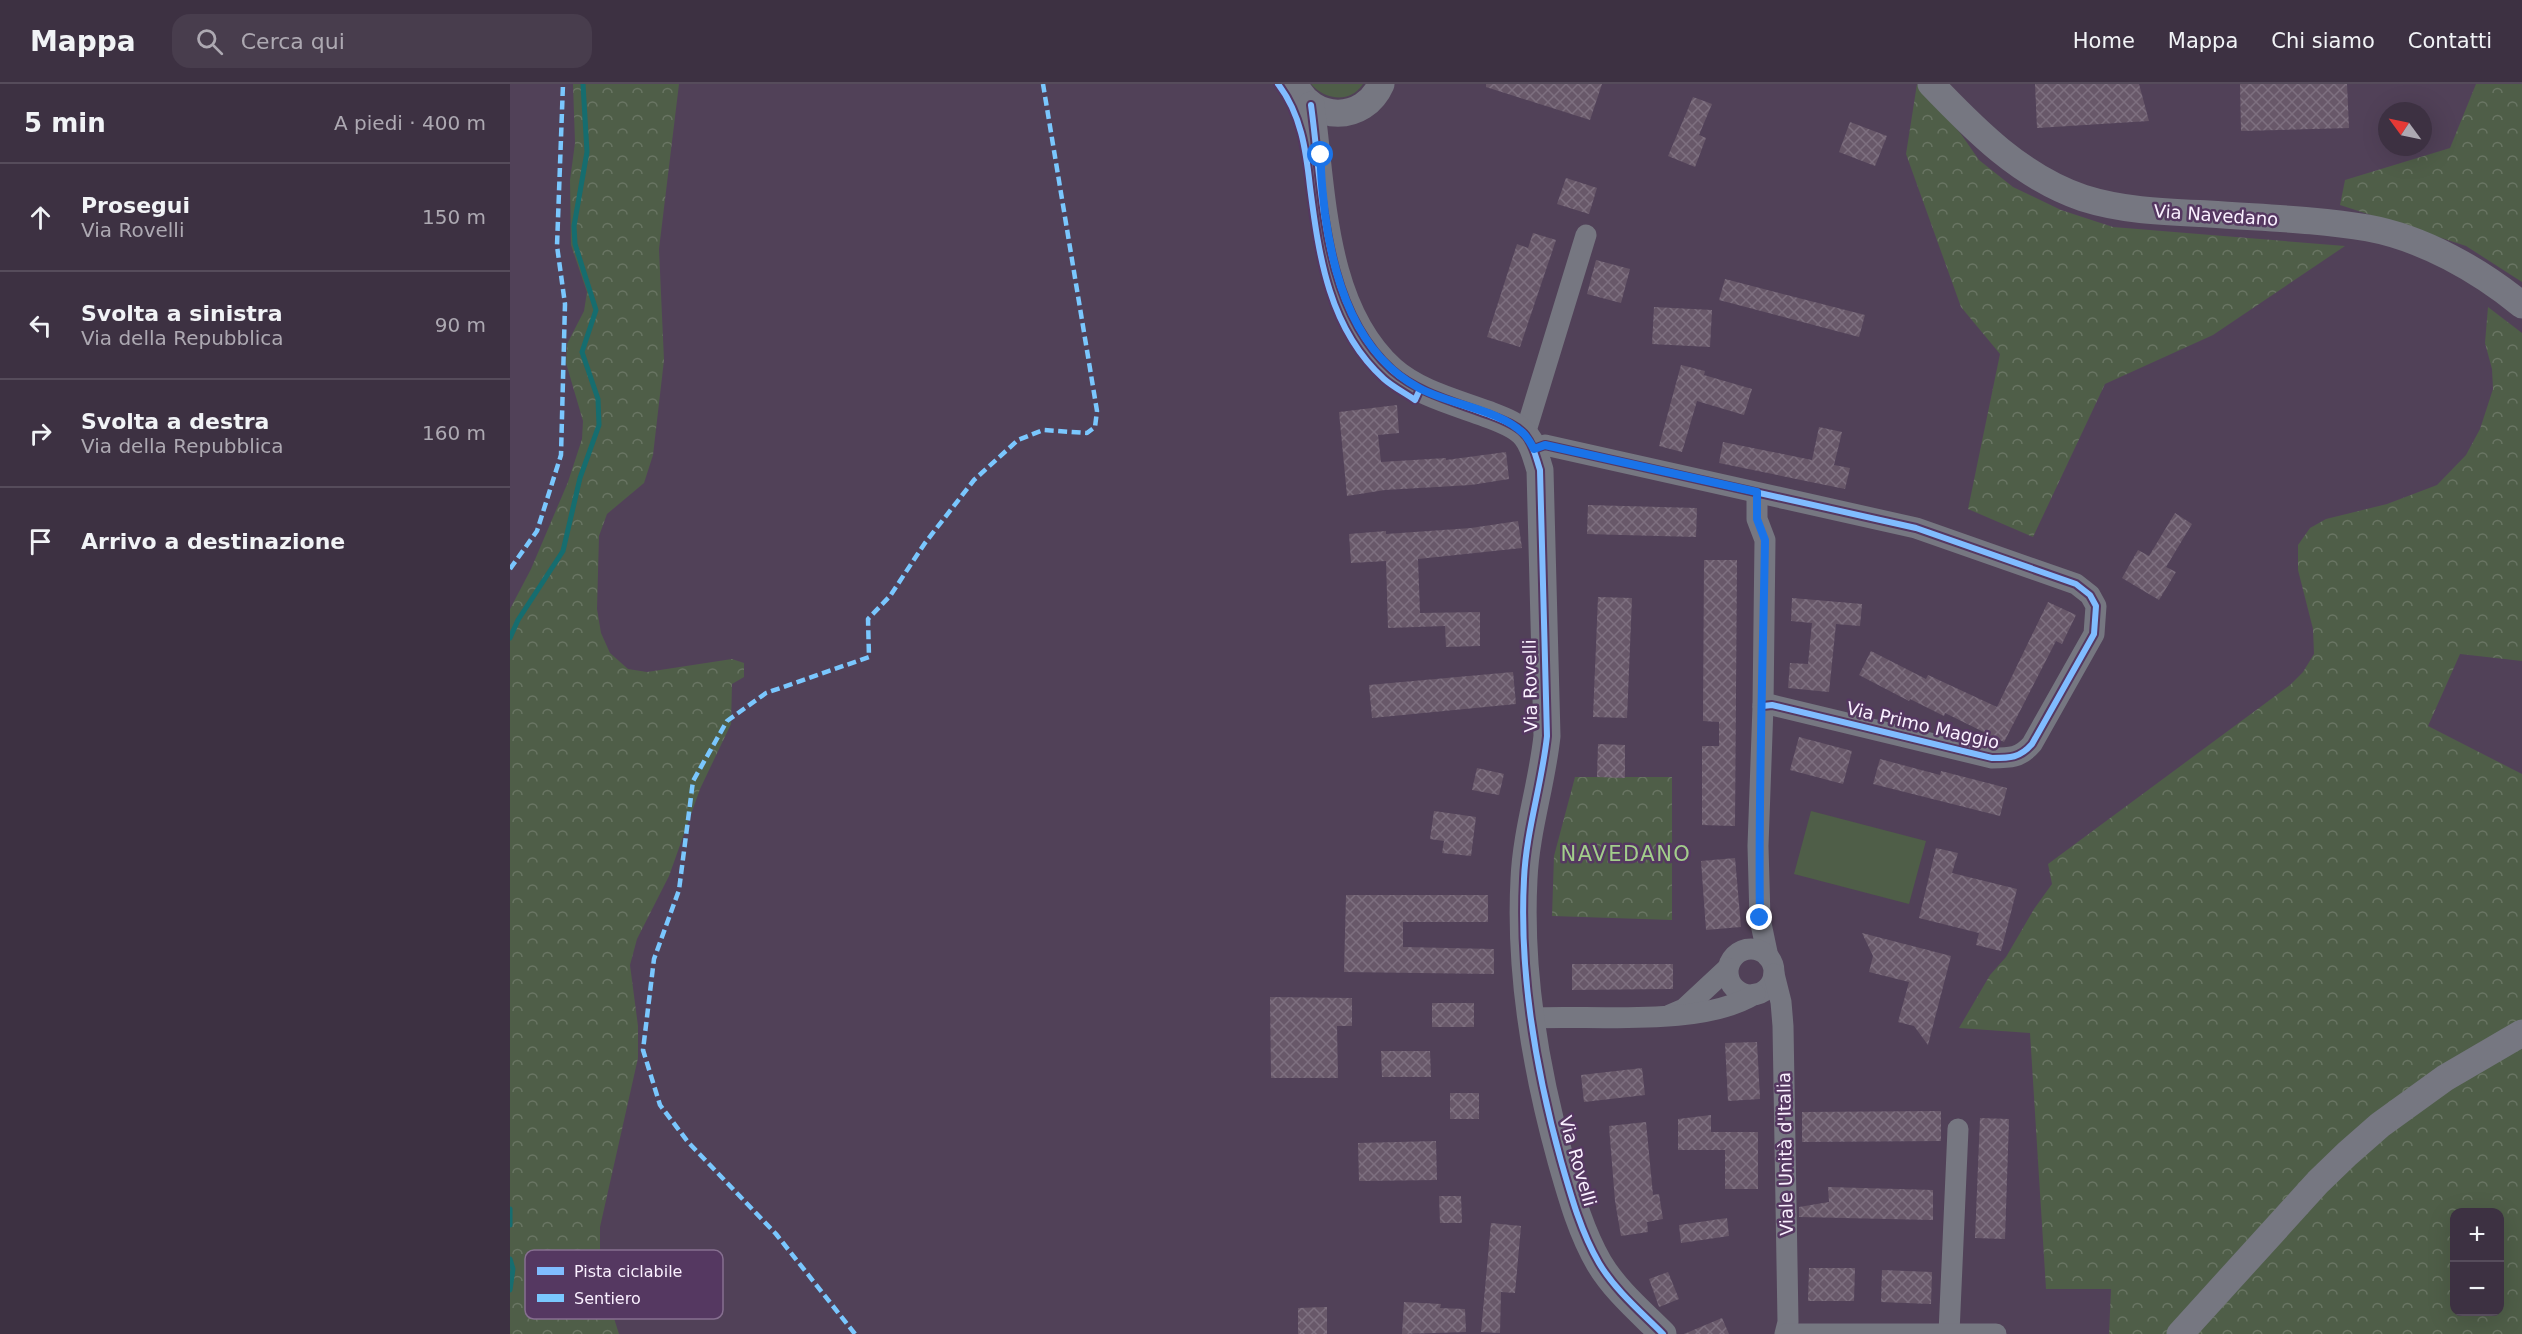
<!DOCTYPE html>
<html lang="it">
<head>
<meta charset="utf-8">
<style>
	:root { --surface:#3d3142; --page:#483d4d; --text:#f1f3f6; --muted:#ada9b2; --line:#564c5b }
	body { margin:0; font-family:"DejaVu Sans",sans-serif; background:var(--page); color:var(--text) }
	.controls { position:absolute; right:18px; bottom:18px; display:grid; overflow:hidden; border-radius:12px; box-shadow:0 6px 24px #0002 }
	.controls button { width:54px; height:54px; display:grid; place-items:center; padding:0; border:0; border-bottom:2px solid var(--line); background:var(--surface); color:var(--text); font:30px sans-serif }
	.compass { position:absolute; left:1868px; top:18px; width:54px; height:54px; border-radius:50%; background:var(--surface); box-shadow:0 6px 24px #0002; rotate:303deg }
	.stop { position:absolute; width:18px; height:18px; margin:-14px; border:4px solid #1a73e8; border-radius:50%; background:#fff }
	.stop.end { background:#1a73e8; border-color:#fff; box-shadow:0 2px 6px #0008 }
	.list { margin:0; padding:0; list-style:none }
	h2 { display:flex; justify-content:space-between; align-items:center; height:78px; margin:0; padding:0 24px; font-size:26px }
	h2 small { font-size:20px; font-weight:400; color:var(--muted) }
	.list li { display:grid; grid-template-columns:39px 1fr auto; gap:18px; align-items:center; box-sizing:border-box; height:108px; padding:0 24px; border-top:2px solid var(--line) }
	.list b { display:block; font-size:22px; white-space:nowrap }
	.list p { margin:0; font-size:20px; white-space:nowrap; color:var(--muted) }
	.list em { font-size:20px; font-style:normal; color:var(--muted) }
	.icon { flex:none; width:33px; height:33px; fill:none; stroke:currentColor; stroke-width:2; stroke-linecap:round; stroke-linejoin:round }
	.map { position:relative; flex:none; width:2012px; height:1250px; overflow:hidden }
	header { display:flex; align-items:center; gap:36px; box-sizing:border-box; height:84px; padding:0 30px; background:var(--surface); border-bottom:2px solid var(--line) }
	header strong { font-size:28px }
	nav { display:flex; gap:33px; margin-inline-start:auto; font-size:21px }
	.search { width:420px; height:54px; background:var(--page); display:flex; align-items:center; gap:15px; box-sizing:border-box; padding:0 21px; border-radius:18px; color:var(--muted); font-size:22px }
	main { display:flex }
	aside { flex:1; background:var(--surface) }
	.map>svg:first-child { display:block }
	.grass { fill:#4f5e48 }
	.forest { fill:url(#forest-crowns); fill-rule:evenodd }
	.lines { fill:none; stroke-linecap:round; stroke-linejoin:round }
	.stream { stroke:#166d6f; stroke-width:5 }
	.building { fill:url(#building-cross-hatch) }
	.minor { stroke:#767781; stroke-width:21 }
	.tertiary { stroke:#767781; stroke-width:27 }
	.quiet { stroke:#7ac7fe; stroke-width:4.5; stroke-dasharray:9 4.5; stroke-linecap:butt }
	.cycleway-casing { stroke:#553861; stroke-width:10 }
	.cycleway { stroke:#80bcff; stroke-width:6 }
	.route { stroke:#1a73e8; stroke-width:8 }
	.labels { text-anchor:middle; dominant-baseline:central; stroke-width:5; stroke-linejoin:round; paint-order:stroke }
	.street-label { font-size:18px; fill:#faf0ff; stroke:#553861 }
	.quarter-label { font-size:21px; letter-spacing:1.5px; fill:#a2cd8b; stroke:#553861 }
	.key { fill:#553861; stroke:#866f90; stroke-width:1.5 }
	.key-label { font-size:16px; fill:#faf0ff }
</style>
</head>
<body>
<header>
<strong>Mappa</strong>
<div class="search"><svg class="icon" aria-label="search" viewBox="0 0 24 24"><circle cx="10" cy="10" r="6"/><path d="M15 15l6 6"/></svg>Cerca qui</div>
<nav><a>Home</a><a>Mappa</a><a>Chi siamo</a><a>Contatti</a></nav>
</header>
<main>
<aside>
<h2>5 min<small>A piedi · 400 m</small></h2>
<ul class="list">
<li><svg class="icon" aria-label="ahead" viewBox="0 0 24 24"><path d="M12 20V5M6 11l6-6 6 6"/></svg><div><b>Prosegui</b><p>Via Rovelli</p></div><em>150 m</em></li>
<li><svg class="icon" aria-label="left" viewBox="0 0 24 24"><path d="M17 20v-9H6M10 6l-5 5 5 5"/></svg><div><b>Svolta a sinistra</b><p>Via della Repubblica</p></div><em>90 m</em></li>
<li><svg class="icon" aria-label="right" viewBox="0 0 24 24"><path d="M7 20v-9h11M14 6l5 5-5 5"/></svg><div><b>Svolta a destra</b><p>Via della Repubblica</p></div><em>160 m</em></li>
<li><svg class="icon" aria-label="arrive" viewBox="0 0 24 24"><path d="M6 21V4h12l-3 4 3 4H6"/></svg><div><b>Arrivo a destinazione</b></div></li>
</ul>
</aside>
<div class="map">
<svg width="2012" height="1250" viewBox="0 0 2012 1250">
	<defs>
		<pattern id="forest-crowns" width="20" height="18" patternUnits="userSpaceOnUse" patternTransform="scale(1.5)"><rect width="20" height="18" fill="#4f5e48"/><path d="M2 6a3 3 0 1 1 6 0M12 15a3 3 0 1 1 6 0" fill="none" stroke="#697563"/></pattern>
		<pattern id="building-cross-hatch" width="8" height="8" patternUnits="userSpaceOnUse" patternTransform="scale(1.5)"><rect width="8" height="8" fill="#685869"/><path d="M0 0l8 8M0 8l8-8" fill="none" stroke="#7e7080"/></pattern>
	</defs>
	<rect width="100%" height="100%" fill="#514158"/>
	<g class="grass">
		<path d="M 801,0 L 853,0 C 840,20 815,16 801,0 Z"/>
		<path d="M 1301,727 L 1416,757 L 1399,820 L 1284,790 Z"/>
	</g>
	<g class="forest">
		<path d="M 63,0 L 169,0 L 149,165 L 154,276 L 143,371 L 134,399 L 97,430 L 89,452 L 87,525 L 91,549 L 100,569 L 118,585 L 137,588 L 222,575 L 234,579 L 234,593 L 222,600 L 221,640 L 190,705 L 159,792 L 127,855 L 120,881 L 128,942 L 128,974 L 90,1143 L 90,1177 L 96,1209 L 109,1250 L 0,1250 L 0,525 L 21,485 L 58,398 L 72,355 L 73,337 L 56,279 L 57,260 L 74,227 L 77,208 L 61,161 L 60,96 L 65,59 Z"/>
		<path d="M 1407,0 L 1451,50 L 1469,76 L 1503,103 L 1551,126 L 1603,143 L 1835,162 L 1703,251 L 1595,300 L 1523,453 L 1458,425 L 1490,270 L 1451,223 L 1396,70 Z"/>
		<path d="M 1966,0 L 2012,0 L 2012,198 L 1956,162 L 1830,121 L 1835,96 L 1940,64 Z"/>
		<path d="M 1978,223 L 2012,249 L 2012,577 L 1950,570 L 1918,642 L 2012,690 L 2012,1250 L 1599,1250 L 1601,1205 L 1536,1205 L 1520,949 L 1449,944 L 1480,891 L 1496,873 L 1524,825 L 1542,800 L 1538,780 L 1780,601 L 1793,588 L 1804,570 L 1803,545 L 1788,486 L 1788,461 L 1800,444 L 1816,435 L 1877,420 L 1927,401 L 1956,371 L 1970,345 L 1983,305 L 1982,285 L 1975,259 ZM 1944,1128 L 1990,1128 L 1990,1228 L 1944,1228 Z"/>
		<path d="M 1065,693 L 1162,693 L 1162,836 L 1042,832 L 1044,772 Z"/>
	</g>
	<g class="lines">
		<g class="stream">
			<path d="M 0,554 L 8,536 L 53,467 L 70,394 L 89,341 L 88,315 L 72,268 L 86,226 L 65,160 L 64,142 L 77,68 L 73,0"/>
			<path d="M 0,1125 L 0,1141"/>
			<path d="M 0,1175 L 3,1185 L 0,1206"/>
		</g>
	</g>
	<g class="building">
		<path d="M 976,0 L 1092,0 L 1080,36 L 976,3 Z"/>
		<path d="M 1525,0 L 1629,0 L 1639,37 L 1527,44 Z"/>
		<path d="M 1730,0 L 1837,0 L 1839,44 L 1731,47 Z"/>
		<path d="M 1183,13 L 1202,20 L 1189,51 L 1196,54 L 1185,83 L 1158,72 Z"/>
		<path d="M 1340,38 L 1377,52 L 1365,82 L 1329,68 Z"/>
		<path d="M 1056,94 L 1087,104 L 1079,130 L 1047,120 Z"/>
		<path d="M 1023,149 L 1046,156 L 1010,263 L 977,253 L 1007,160 L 1018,164 Z"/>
		<path d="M 1086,176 L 1120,185 L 1111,219 L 1077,210 Z"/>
		<path d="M 1215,195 L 1355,231 L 1349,253 L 1209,216 Z"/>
		<path d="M 1144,223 L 1202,226 L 1200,263 L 1142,260 Z"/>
		<path d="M 1171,281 L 1195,287 L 1194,291 L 1242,305 L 1234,331 L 1187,317 L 1172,368 L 1149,362 Z"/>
		<path d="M 887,321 L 889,349 L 868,351 L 871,378 L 936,374 L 936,376 L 996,368 L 999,395 L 961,401 L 875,406 L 837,412 L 829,328 Z"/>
		<path d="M 1309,343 L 1332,348 L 1324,381 L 1340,384 L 1335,405 L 1209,379 L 1213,358 L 1302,376 Z"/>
		<path d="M 1078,421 L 1187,424 L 1186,453 L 1077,450 Z"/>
		<path d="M 1665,429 L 1682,440 L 1656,483 L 1666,488 L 1649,516 L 1612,494 L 1628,466 L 1639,472 Z"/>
		<path d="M 1008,437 L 1012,464 L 908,475 L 910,529 L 970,528 L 970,562 L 936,563 L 935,542 L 878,544 L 876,477 L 841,479 L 839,450 L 876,447 L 876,450 L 961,444 Z"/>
		<path d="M 1194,476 L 1227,476 L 1225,742 L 1192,741 L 1192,662 L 1209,662 L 1209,638 L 1193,637 Z"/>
		<path d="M 1088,513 L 1122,514 L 1117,634 L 1083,633 Z"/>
		<path d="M 1282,514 L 1352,520 L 1350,542 L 1326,540 L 1319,608 L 1278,604 L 1280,579 L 1298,580 L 1302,539 L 1281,537 Z"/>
		<path d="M 1538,518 L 1566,531 L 1552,560 L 1546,557 L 1494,658 L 1435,629 L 1434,632 L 1400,615 L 1399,617 L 1349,591 L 1361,567 L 1416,595 L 1418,591 L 1487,623 Z"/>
		<path d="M 1003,588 L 1006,620 L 862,634 L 859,601 Z"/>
		<path d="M 1289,653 L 1342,667 L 1333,700 L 1280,686 Z"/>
		<path d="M 1088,660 L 1115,661 L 1115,694 L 1087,693 Z"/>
		<path d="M 1370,675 L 1430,691 L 1431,687 L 1497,704 L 1490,732 L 1363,700 Z"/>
		<path d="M 967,684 L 994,690 L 989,711 L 962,706 Z"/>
		<path d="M 924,727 L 966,733 L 961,772 L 932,769 L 934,757 L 920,755 Z"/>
		<path d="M 1426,764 L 1448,769 L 1442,789 L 1507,805 L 1491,867 L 1466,861 L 1469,849 L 1409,834 Z"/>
		<path d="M 1225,774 L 1231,843 L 1196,846 L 1191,777 Z"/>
		<path d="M 836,811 L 978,811 L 978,838 L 893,838 L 893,863 L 984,865 L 984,890 L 834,888 Z"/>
		<path d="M 1352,849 L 1441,872 L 1418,961 L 1404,942 L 1388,938 L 1399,898 L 1359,888 L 1363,872 Z"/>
		<path d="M 1062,880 L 1163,880 L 1163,905 L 1062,906 Z"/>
		<path d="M 760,913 L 842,914 L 842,942 L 827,942 L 828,994 L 761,994 Z"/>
		<rect x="922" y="919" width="42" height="24"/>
		<path d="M 1247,958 L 1250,1015 L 1218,1017 L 1215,959 Z"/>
		<path d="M 871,967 L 920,967 L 921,993 L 872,993 Z"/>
		<path d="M 1132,984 L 1135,1011 L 1074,1018 L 1071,991 Z"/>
		<rect x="940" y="1009" width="29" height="26"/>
		<path d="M 1431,1027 L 1431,1057 L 1292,1058 L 1292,1028 Z"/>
		<path d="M 1201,1031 L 1201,1048 L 1248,1048 L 1248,1105 L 1215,1105 L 1215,1066 L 1168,1066 L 1168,1035 Z"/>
		<path d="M 1470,1034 L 1499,1035 L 1495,1155 L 1465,1154 Z"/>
		<path d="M 1136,1038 L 1143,1111 L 1149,1110 L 1153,1135 L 1137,1138 L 1138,1148 L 1111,1152 L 1105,1117 L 1099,1042 Z"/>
		<path d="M 926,1057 L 927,1096 L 849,1097 L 848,1059 Z"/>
		<path d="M 1318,1103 L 1423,1106 L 1423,1136 L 1289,1133 L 1289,1123 L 1319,1118 Z"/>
		<path d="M 929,1112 L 951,1112 L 952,1139 L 930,1139 Z"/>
		<path d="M 1217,1134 L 1219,1152 L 1171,1159 L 1169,1141 Z"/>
		<path d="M 981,1139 L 1011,1142 L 1005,1209 L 991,1208 L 990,1249 L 971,1248 Z"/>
		<path d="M 1299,1184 L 1345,1184 L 1344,1217 L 1298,1217 Z"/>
		<path d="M 1372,1186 L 1422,1188 L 1421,1220 L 1371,1218 Z"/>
		<path d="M 1158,1188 L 1169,1215 L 1149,1223 L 1139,1195 Z"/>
		<path d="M 894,1218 L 931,1220 L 930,1224 L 955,1225 L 956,1248 L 892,1250 Z"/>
		<path d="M 817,1223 L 817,1250 L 788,1250 L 788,1224 Z"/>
		<path d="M 1212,1234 L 1219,1250 L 1174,1250 Z"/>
	</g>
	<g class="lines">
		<g class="minor">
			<path d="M 1015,350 L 1076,151"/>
			<path d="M 1024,365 L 1035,361 L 1406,444 L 1566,500 L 1580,511 L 1586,522 L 1584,550 L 1522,660 C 1510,674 1500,674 1482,674 L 1262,621 L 1253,622"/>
			<path d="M 1247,409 L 1247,435 L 1255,456 L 1253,622 L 1248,762 L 1250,835 L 1258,873"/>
			<circle cx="1241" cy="888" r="23"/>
			<path d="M 1264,890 L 1271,918 L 1273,942 L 1278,1238 L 1275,1250"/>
			<path d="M 1160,931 L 1174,925 L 1218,884"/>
			<path d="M 1022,934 C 1085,931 1193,943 1245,910"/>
			<path d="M 1439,1249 L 1448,1045"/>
			<path d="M 1276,1250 L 1486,1250"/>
		</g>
		<g class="tertiary">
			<path d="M 785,0 C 802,39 854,39 871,0"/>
			<path d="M 1421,0 C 1465,46 1511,93 1573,114 C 1614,127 1656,128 1699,130 C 1752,134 1806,135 1858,144 C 1913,154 1969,186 2012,221"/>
			<path d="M 801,21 C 813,108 812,223 882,286 C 908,309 945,318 977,330 C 990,335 1008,341 1016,352 C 1024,362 1026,374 1030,386 L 1037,652 C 1032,700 1016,747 1014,795 C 1009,889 1026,987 1051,1077 C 1061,1112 1071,1148 1089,1179 C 1105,1206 1131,1228 1153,1250"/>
			<path d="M 1670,1250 L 1808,1098 L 1837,1070 L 1870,1041 L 1935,994 L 2012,949"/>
		</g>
		<g class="quiet">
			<path d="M 0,485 L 27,447 L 51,371 L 55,220 L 47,162 L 53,0"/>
			<path d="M 345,1250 L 266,1150 L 178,1058 L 150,1021 L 133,966 L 144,875 L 169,806 L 183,697 L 217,637 L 256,609 L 359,573 L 358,535 L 380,512 L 415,459 L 464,396 L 508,356 L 533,346 L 577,349 L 585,343 L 587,327 L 533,0"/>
		</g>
		<defs>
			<g id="cycleway">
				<path d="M 768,0 C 791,30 796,66 800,103 C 809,173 819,245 874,295 C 883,303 895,309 905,316 L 910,305"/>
				<path d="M 801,21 C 813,108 812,223 882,286 C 908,309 945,318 977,330 C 990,335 1008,341 1016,352 C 1024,362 1026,374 1030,386 L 1037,652 C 1032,700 1016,747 1014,795 C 1009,889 1026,987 1051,1077 C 1061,1112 1071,1148 1089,1179 C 1105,1206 1131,1228 1153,1250"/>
				<path d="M 1024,365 L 1035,361 L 1406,444 L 1566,500 L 1580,511 L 1586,522 L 1584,550 L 1522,660 C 1510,674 1500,674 1482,674 L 1262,621 L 1253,622"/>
			</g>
		</defs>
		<use href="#cycleway" class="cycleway-casing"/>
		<use href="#cycleway" class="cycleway"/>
	</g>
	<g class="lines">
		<path class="route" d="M 811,71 C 810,91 813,110 815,130 C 824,197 846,270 909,304 C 940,321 989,325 1014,350 C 1018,354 1021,360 1024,365 L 1035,361 L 1247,408 L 1247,435 L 1255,456 C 1253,582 1248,709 1250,834"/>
	</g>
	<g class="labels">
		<g class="street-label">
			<text transform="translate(1706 131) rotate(4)">Via Navedano</text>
			<text transform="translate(1020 602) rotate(-91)">Via Rovelli</text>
			<text transform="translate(1413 641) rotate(13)">Via Primo Maggio</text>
			<text transform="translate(1275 1070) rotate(-91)">Viale Unità d'Italia</text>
			<text transform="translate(1068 1077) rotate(74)">Via Rovelli</text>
		</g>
		<g class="quarter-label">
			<text x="1116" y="770">NAVEDANO</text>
		</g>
	</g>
	<rect x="15" y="1166" width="198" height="69" rx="9" class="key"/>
	<rect x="27" y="1183" width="27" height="8" fill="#80bcff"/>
	<rect x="27" y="1210" width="27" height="8" fill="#7ac7fe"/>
	<g class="key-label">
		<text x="64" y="1193">Pista ciclabile</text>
		<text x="64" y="1220">Sentiero</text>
	</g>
</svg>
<div class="controls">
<button>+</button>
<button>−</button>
</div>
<svg class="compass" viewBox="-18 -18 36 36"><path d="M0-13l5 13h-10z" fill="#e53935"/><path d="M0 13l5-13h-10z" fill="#ada9b2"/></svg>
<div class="stop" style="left:811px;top:71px"></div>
<div class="stop end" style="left:1250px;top:834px"></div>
</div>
</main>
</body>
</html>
